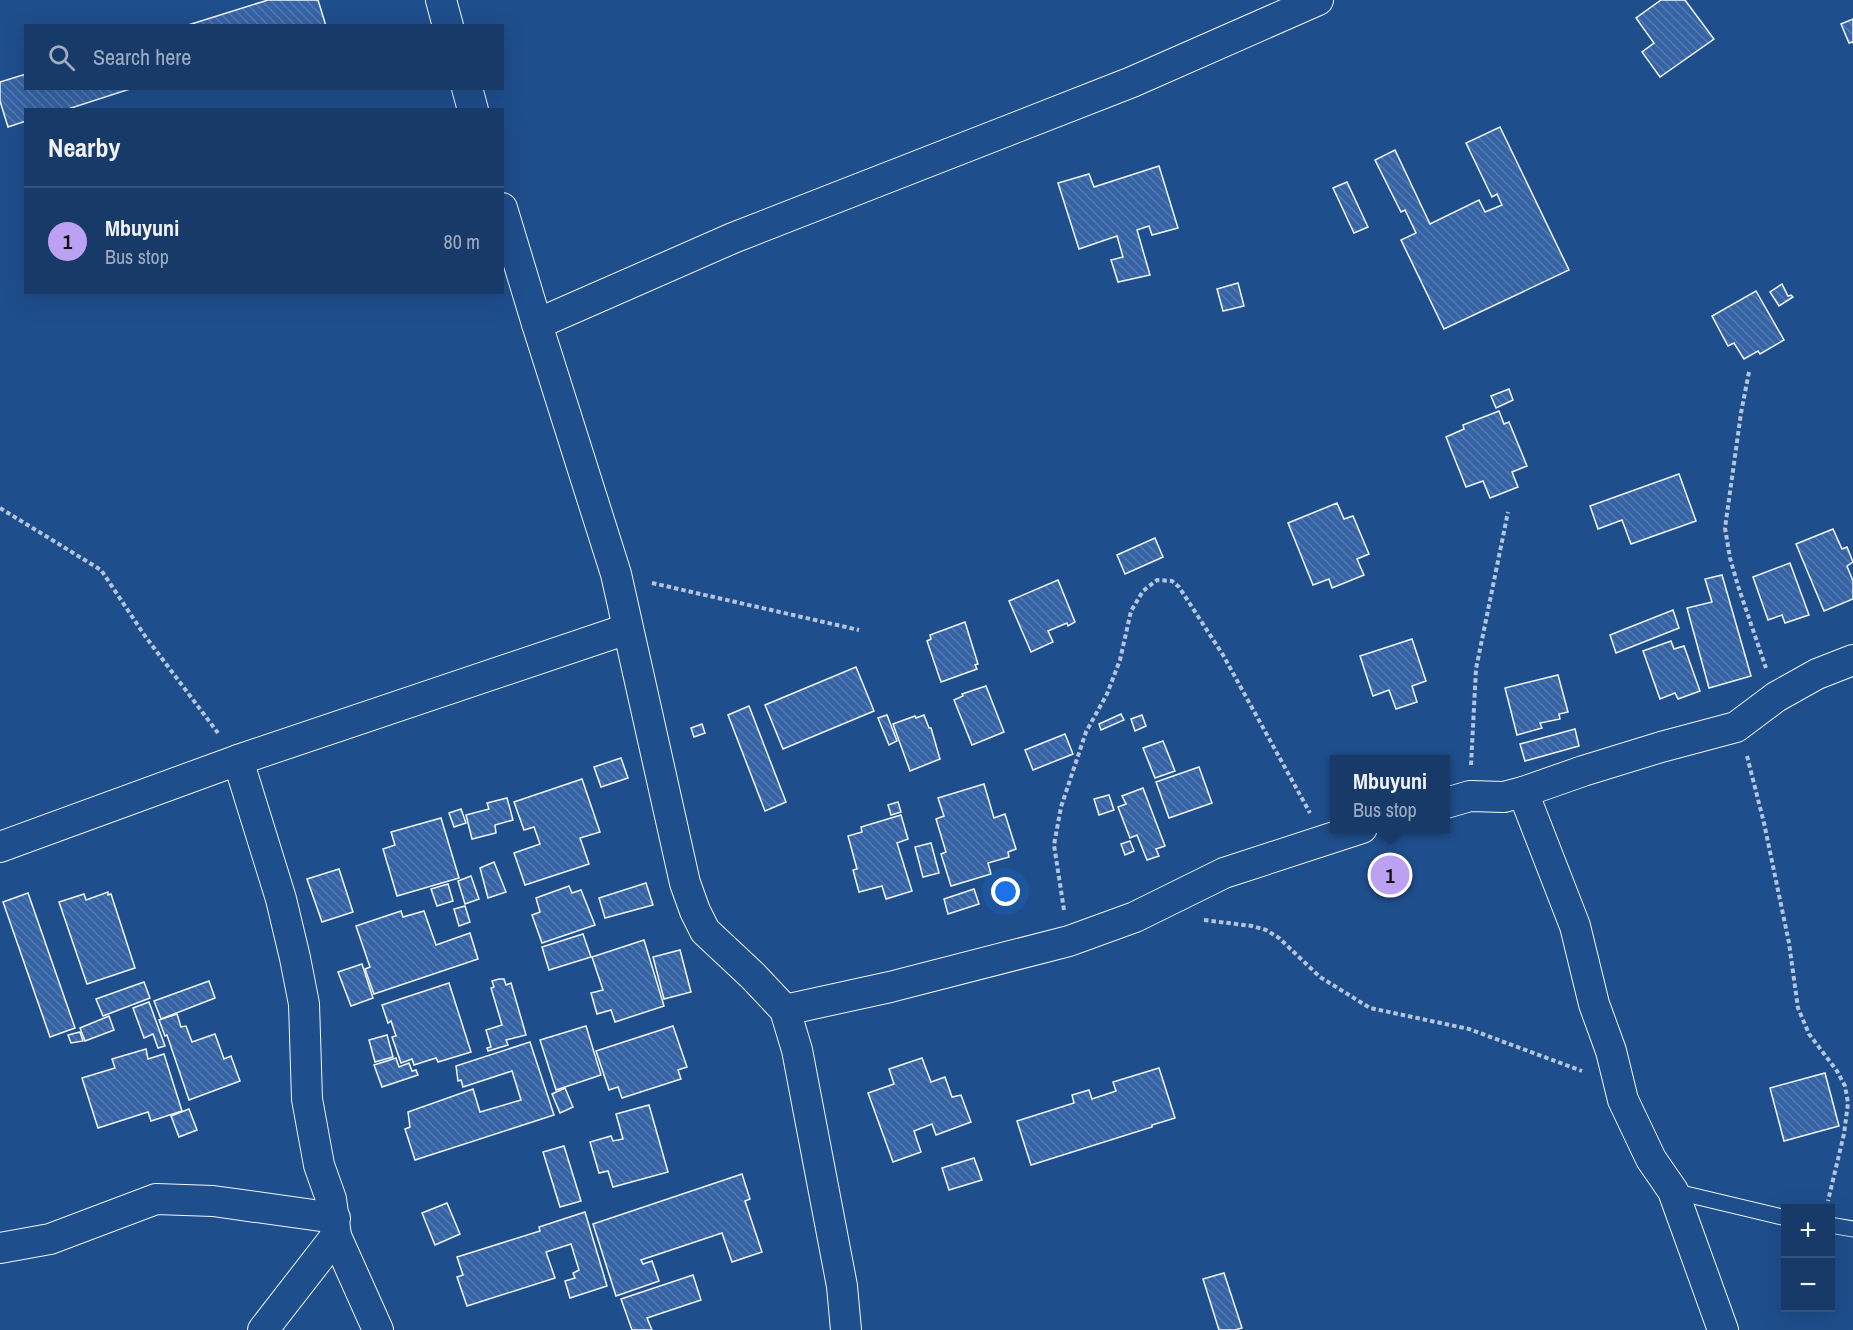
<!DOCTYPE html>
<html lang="en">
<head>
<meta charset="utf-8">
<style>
	:root { --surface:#173a69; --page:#20416f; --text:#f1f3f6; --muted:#9eadc0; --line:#36547d; --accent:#bca0f2 }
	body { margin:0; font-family:"Archivo Narrow",sans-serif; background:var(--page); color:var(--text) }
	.controls { position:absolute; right:18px; bottom:18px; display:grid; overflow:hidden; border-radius:0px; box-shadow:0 6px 24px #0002 }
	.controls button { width:54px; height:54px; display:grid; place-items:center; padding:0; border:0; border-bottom:2px solid var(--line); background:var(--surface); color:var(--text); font:30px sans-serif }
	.you { position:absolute; left:1006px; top:892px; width:21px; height:21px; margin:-15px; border:4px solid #fff; border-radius:50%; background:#1a73e8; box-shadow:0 0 0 9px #1a73e833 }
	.badge { display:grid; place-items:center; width:39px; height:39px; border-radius:50%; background:var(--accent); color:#111; font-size:20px; font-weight:700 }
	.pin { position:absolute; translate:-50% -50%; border:3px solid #fff; box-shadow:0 2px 6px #0006 }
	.popup { position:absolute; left:1330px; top:755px; width:120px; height:78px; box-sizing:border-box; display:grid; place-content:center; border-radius:0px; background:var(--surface); filter:drop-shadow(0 2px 4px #0005); font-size:20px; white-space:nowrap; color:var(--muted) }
	.popup b { font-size:22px; color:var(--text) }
	.popup::after { content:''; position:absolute; left:50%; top:100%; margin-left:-12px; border:12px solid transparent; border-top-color:var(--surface) }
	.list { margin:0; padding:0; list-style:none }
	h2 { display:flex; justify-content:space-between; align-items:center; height:78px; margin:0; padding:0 24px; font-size:26px }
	h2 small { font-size:20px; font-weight:400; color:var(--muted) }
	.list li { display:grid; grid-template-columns:39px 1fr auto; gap:18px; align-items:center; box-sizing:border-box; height:108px; padding:0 24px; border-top:2px solid var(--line) }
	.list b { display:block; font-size:22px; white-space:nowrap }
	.list p { margin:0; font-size:20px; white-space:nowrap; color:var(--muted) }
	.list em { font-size:20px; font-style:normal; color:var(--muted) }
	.icon { flex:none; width:33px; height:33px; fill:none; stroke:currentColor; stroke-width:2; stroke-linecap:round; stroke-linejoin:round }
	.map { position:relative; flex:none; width:1853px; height:1330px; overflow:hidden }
	.search { position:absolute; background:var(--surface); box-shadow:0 6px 24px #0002; left:24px; top:24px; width:480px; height:66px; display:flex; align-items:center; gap:15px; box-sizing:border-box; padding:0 21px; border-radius:0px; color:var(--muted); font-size:22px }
	.panel { position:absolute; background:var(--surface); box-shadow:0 6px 24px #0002; left:24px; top:108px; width:480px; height:186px; border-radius:0px }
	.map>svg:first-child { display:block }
	.building { fill:url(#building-back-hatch); stroke:#f2f6ff; stroke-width:1.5 }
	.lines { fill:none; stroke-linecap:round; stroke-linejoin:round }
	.service-casing { stroke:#f2f6ff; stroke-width:17 }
	.minor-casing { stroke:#f2f6ff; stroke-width:32 }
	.path { stroke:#b3c4dc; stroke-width:4; stroke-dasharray:4.5 3; stroke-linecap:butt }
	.service { stroke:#1f4e8c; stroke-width:15 }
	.minor { stroke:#1f4e8c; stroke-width:30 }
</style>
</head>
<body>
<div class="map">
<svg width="1853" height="1330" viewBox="0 0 1853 1330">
	<defs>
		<pattern id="building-back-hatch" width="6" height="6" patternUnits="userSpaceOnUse" patternTransform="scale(1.5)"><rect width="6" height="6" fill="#3563a3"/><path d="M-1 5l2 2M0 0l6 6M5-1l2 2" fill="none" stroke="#537ab1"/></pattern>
	</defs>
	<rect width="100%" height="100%" fill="#1f4e8c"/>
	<g class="building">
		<path d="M 268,0 L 318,0 L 326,26 L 185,26 Z"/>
		<path d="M 1661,0 L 1685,0 L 1714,39 L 1660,77 L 1642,52 L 1654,43 L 1636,18 Z"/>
		<path d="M 1853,19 L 1853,43 L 1852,42 L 1849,43 L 1841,24 Z"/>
		<path d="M 26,74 L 26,88 L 133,88 L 65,110 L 26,110 L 26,121 L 8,127 L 0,101 L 0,82 Z"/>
		<path d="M 1500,127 L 1569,270 L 1444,329 L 1401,240 L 1416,233 L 1405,210 L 1401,212 L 1375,160 L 1395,150 L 1430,224 L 1479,200 L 1485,212 L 1502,205 L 1497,194 L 1492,197 L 1466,143 Z"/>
		<path d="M 1159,166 L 1178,228 L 1152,235 L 1149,226 L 1137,230 L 1150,275 L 1118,282 L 1111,260 L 1123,257 L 1117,236 L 1079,249 L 1058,183 L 1089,174 L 1094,187 Z"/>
		<path d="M 1347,182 L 1368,227 L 1354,233 L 1333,188 Z"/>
		<path d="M 1238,283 L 1244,306 L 1223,311 L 1217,289 Z"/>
		<path d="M 1782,284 L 1788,296 L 1791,295 L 1793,297 L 1779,306 L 1770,292 Z"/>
		<path d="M 1756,291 L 1784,340 L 1760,354 L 1758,351 L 1744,359 L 1734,343 L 1728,346 L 1712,316 Z"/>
		<path d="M 1509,389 L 1513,400 L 1496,408 L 1491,396 Z"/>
		<path d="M 1499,411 L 1504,424 L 1509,422 L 1527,466 L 1512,472 L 1518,487 L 1490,498 L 1483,481 L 1466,487 L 1446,437 L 1464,429 L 1463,425 Z"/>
		<path d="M 1679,474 L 1696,521 L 1631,544 L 1622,520 L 1598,529 L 1590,506 Z"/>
		<path d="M 1337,503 L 1344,519 L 1353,516 L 1369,554 L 1357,559 L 1364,575 L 1332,588 L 1329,579 L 1313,585 L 1288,523 Z"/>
		<path d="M 1833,529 L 1842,549 L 1847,547 L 1853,562 L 1847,566 L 1853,581 L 1853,599 L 1824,611 L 1796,544 Z"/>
		<path d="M 1155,538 L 1163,557 L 1125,574 L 1117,555 Z"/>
		<path d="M 1790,563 L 1809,615 L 1785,623 L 1782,615 L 1768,620 L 1753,577 Z"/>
		<path d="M 1722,575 L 1751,676 L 1709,688 L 1687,608 L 1712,602 L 1705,579 Z"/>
		<path d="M 1058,580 L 1075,622 L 1068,626 L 1067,623 L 1048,631 L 1053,642 L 1031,652 L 1009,601 Z"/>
		<path d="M 1673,610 L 1679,628 L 1616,653 L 1610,635 Z"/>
		<path d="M 965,622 L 978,664 L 975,665 L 977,669 L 941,682 L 927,641 L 931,639 L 930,635 Z"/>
		<path d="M 1412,639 L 1426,681 L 1412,686 L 1417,702 L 1396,709 L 1389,690 L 1373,696 L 1360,656 Z"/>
		<path d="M 1671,641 L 1674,649 L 1684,646 L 1700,691 L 1678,699 L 1675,693 L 1660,699 L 1643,651 Z"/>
		<path d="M 856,667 L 874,711 L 783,749 L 765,705 Z"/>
		<path d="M 1558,675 L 1568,712 L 1559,714 L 1560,719 L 1540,723 L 1542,728 L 1517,735 L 1505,688 Z"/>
		<path d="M 986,686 L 1004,732 L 972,745 L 954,700 L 963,696 L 962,694 Z"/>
		<path d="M 749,706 L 786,802 L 765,811 L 728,715 Z"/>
		<path d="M 1121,714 L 1124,720 L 1101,730 L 1099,724 Z"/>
		<path d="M 887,715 L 897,741 L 889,745 L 878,718 Z"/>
		<path d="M 924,715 L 929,728 L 931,728 L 940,759 L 910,771 L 893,724 L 915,716 L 916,718 Z"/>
		<path d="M 1142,715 L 1146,726 L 1135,731 L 1131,719 Z"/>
		<path d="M 702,724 L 705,733 L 694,737 L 691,728 Z"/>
		<path d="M 1575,729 L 1579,746 L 1525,761 L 1520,744 Z"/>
		<path d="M 1065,734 L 1073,754 L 1033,770 L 1025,750 Z"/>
		<path d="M 1163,741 L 1175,771 L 1155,778 L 1143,748 Z"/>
		<path d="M 621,758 L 628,778 L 601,787 L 594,767 Z"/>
		<path d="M 1199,767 L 1212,803 L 1169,818 L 1156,782 Z"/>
		<path d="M 582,779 L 600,832 L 580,838 L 589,864 L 525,885 L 514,853 L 540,844 L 534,827 L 524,830 L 514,802 Z"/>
		<path d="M 984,784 L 994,818 L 1005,814 L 1016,849 L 1008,852 L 1009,857 L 988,863 L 991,874 L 951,886 L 941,854 L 946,852 L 936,819 L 944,816 L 938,798 Z"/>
		<path d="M 1143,788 L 1165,846 L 1156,849 L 1159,856 L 1147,860 L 1137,835 L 1130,838 L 1118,807 L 1126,804 L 1122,796 Z"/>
		<path d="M 1109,795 L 1114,810 L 1099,815 L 1094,799 Z"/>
		<path d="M 507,798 L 513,820 L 495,825 L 496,833 L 472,839 L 466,815 L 489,809 L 487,803 Z"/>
		<path d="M 898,802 L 901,812 L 891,815 L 888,805 Z"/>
		<path d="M 461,809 L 466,823 L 454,827 L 449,813 Z"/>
		<path d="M 901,815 L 908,839 L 897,843 L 912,891 L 886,899 L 882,886 L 859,892 L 853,870 L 857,869 L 848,836 L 862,832 L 861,827 Z"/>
		<path d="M 441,818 L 459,878 L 397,896 L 383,849 L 395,845 L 391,832 Z"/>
		<path d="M 1130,841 L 1134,851 L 1125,855 L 1121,844 Z"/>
		<path d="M 931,843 L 939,873 L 923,877 L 915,847 Z"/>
		<path d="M 494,862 L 506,892 L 488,898 L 480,868 Z"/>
		<path d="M 339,869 L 353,912 L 322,922 L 307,879 Z"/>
		<path d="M 471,876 L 479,899 L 465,904 L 458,881 Z"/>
		<path d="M 646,883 L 653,905 L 605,918 L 599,898 Z"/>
		<path d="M 448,884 L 453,901 L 437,906 L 431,889 Z"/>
		<path d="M 569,886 L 572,893 L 581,890 L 595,925 L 542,943 L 532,915 L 540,912 L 536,898 Z"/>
		<path d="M 974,889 L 979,904 L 948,914 L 944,899 Z"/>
		<path d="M 108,892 L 108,895 L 111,894 L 135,968 L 87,984 L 59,902 L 84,894 L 86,900 Z"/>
		<path d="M 28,893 L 75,1028 L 50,1037 L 3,902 Z"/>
		<path d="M 465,906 L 470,922 L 459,926 L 454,909 Z"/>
		<path d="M 401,911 L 403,917 L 424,911 L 436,945 L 470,933 L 478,959 L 374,994 L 365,969 L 370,967 L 356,926 Z"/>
		<path d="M 583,934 L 591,957 L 549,970 L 542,947 Z"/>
		<path d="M 644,940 L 664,1006 L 615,1022 L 611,1010 L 597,1014 L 591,993 L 603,990 L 592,957 Z"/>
		<path d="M 680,950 L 691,992 L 664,999 L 653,957 Z"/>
		<path d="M 362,964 L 373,998 L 351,1006 L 338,972 Z"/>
		<path d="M 499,979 L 504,979 L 506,985 L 511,983 L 526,1035 L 506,1040 L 508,1045 L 488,1051 L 487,1048 L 491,1047 L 486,1030 L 502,1025 L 491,988 L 494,987 L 492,981 Z"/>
		<path d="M 209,981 L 215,998 L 161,1019 L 154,1001 Z"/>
		<path d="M 144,982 L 150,998 L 103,1016 L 96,999 Z"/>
		<path d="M 449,983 L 471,1052 L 438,1062 L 436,1058 L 414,1065 L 412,1059 L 401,1063 L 392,1037 L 396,1036 L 391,1021 L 388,1023 L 382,1005 Z"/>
		<path d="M 149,1002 L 165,1046 L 158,1048 L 153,1034 L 144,1038 L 133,1008 Z"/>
		<path d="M 177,1014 L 181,1027 L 186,1026 L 192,1042 L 215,1034 L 224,1059 L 231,1056 L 240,1081 L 189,1100 L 167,1035 L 165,1036 L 159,1020 Z"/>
		<path d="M 109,1016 L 114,1030 L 85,1041 L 80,1028 Z"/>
		<path d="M 586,1026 L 601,1075 L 556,1090 L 540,1040 Z"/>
		<path d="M 673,1026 L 687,1067 L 678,1070 L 681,1079 L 622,1098 L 618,1087 L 609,1090 L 596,1051 Z"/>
		<path d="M 80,1032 L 83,1041 L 71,1043 L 68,1035 Z"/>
		<path d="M 387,1035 L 393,1057 L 375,1062 L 369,1040 Z"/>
		<path d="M 530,1042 L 554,1115 L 415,1160 L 405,1129 L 410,1127 L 408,1112 L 473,1089 L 480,1112 L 521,1100 L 512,1071 L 463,1087 L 461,1080 L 458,1081 L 456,1066 Z"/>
		<path d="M 146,1049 L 148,1059 L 164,1054 L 182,1111 L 151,1121 L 148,1112 L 98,1128 L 82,1078 L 115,1068 L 112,1059 Z"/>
		<path d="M 396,1058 L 399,1067 L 409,1063 L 412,1071 L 416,1070 L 418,1075 L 382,1087 L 374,1065 Z"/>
		<path d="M 922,1058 L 931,1082 L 945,1077 L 952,1097 L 961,1095 L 971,1122 L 936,1135 L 932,1124 L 914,1131 L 921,1152 L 893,1162 L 868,1093 L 894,1084 L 889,1069 Z"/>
		<path d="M 1159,1068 L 1175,1118 L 1152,1125 L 1152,1127 L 1031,1165 L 1017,1121 L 1074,1103 L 1072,1095 L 1089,1090 L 1092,1099 L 1116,1091 L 1113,1082 Z"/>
		<path d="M 1825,1073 L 1839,1126 L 1784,1141 L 1770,1088 Z"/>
		<path d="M 565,1088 L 573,1107 L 560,1113 L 552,1094 Z"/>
		<path d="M 649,1105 L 668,1172 L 613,1187 L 608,1171 L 599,1173 L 590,1142 L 611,1136 L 613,1141 L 623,1139 L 616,1114 Z"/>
		<path d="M 189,1109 L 197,1130 L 179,1137 L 171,1116 Z"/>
		<path d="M 564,1146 L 581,1201 L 560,1207 L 543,1152 Z"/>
		<path d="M 974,1158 L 982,1180 L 949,1190 L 942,1168 Z"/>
		<path d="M 742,1174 L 750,1199 L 745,1201 L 762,1252 L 732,1262 L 722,1233 L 641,1260 L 643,1264 L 652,1261 L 659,1281 L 616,1296 L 593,1224 Z"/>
		<path d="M 447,1203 L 460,1234 L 435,1245 L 422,1213 Z"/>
		<path d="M 585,1212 L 607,1286 L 570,1298 L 565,1281 L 575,1278 L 573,1273 L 579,1270 L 571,1244 L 546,1252 L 555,1278 L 467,1306 L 457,1277 L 463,1275 L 457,1257 L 540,1231 L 539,1227 Z"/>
		<path d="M 1224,1273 L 1242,1328 L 1235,1330 L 1219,1330 L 1203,1279 Z"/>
		<path d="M 693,1275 L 701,1300 L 647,1318 L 652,1330 L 632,1330 L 621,1299 Z"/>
	</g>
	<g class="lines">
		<defs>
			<g id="service">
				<path d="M 1673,1191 L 1786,1218"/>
				<path d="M 1830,1225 L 1853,1229"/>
			</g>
			<g id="minor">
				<path d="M 441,0 L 448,26"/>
				<path d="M 467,88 L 473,110"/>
				<path d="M 502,208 L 537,324 L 616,574 L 685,883 L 695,911 L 705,931 L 753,976 L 785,1010 L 797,1050 L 842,1286 L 846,1330"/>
				<path d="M 537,324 L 733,238 L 1132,82 L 1318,0"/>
				<path d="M 238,760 L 281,899 L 295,958 L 304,1004 L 307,1099 L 319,1165 L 331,1199 L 336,1236 L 378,1330"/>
				<path d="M 1523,792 L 1583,771 L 1661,747 L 1736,727 L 1776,697 L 1817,674 L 1853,660"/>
				<path d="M 1446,803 L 1470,796 L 1504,797 L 1523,792 L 1575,926 L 1594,1004 L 1611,1051 L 1623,1100 L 1651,1159 L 1673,1191 L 1723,1330"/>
				<path d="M 0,847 L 238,760 L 627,629"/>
				<path d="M 785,1010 L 890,987 L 1069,941 L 1135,917 L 1224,873 L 1362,828"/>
				<path d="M 0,1248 L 50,1239 L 156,1199 L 213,1201 L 335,1218"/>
				<path d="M 263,1330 L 336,1236"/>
			</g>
		</defs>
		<use href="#service" class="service-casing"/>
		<use href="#minor" class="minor-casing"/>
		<g class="path">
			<path d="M 1749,372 L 1741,413 L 1725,528 L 1730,558 L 1738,586 L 1766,668"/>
			<path d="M 0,508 L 101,570 L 145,636 L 218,733"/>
			<path d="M 652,583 L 859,630"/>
			<path d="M 1747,756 L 1764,823 L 1789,943 L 1798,1008 L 1809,1034 L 1837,1071 L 1845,1086 L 1848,1103 L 1844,1134 L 1828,1201"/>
			<path d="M 1471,765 L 1476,669 L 1508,512"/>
			<path d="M 1064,910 L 1054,845 L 1061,807 L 1086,732 L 1107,694 L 1120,660 L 1131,611 L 1143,591 L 1157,580 L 1172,581 L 1179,587 L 1223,655 L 1310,813"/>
			<path d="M 1204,920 L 1252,926 L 1266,930 L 1279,938 L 1320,977 L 1370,1008 L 1469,1029 L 1582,1071"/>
		</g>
		<use href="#service" class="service"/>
		<use href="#minor" class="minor"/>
	</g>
</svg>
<div class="controls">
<button>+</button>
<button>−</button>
</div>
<div class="you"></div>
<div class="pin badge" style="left:1390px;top:875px">1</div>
<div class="popup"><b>Mbuyuni</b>Bus stop</div>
<div class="search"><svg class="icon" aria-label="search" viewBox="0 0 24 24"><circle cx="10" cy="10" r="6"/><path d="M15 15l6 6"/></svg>Search here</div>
<section class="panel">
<h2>Nearby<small></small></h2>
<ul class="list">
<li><span class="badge">1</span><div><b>Mbuyuni</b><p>Bus stop</p></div><em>80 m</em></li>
</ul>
</section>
</div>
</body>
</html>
